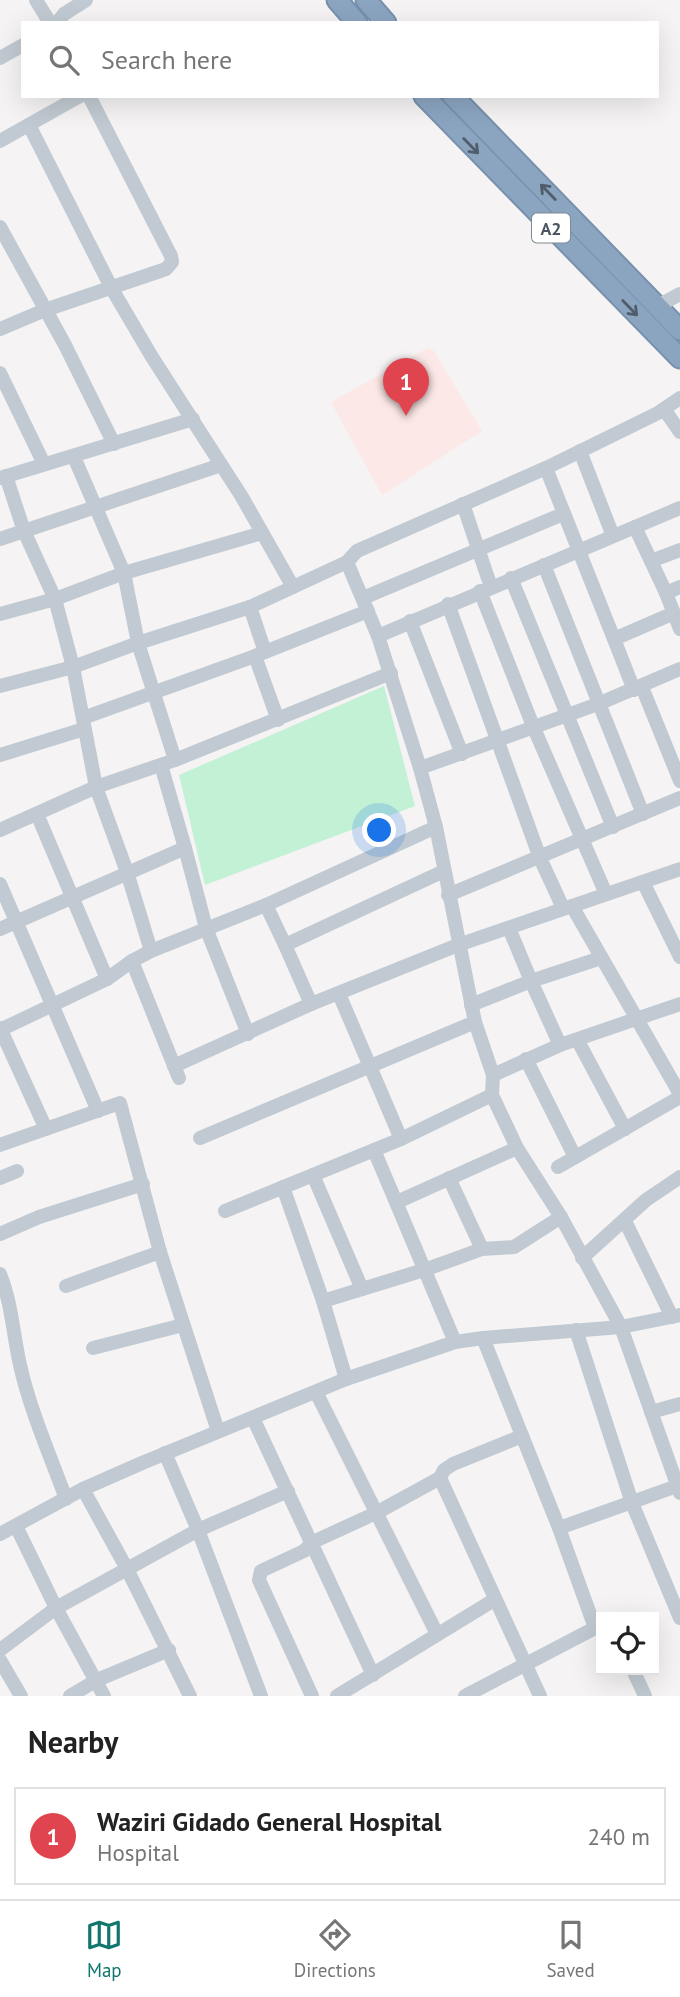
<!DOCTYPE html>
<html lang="en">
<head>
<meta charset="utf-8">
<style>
	:root { --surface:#fff; --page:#f6f6f6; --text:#222; --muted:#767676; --line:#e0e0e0; --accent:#0f766e }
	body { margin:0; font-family:"PT Sans",sans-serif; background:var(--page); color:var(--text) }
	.controls { position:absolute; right:21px; bottom:21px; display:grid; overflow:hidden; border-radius:0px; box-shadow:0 7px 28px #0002 }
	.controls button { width:63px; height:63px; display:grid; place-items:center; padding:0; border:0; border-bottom:2px solid var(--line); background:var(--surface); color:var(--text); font:35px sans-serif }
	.you { position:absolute; left:380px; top:831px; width:24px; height:24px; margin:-18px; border:5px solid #fff; border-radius:50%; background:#1a73e8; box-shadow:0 0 0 10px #1a73e833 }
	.badge { display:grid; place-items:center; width:46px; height:46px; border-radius:50%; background:var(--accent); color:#fff; font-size:23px; font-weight:700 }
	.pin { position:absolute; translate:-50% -58px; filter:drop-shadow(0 2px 4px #0008) }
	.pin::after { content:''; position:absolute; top:37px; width:24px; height:21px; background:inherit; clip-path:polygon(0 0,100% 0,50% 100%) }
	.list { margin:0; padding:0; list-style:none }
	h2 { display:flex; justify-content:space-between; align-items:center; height:91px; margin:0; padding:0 28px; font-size:30px }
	h2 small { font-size:23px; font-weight:400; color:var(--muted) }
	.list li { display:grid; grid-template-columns:46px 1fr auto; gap:21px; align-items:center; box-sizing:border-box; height:98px; margin:0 14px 14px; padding:0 14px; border:2px solid var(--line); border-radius:0px }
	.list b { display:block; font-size:26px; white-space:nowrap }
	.list p { margin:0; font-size:23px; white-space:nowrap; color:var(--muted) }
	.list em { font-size:23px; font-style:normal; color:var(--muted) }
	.icon { flex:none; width:38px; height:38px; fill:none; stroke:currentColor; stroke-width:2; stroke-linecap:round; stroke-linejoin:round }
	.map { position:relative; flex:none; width:680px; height:1696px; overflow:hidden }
	.search { position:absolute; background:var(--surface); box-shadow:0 7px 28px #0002; left:21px; right:21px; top:21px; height:77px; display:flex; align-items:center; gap:18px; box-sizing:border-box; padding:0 24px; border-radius:0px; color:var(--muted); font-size:26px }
	.sheet { height:203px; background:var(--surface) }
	nav { display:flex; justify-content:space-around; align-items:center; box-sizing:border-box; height:98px; border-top:2px solid var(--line); background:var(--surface); font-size:19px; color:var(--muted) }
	nav a { display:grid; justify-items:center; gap:4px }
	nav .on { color:var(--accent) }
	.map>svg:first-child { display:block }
	.medical { fill:#fce8e6 }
	.green { fill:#c3f1d5 }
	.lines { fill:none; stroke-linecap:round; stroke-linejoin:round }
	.highway-casing { stroke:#7690ad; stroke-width:23 }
	.minor { stroke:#c1cad2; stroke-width:14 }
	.highway { stroke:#8ba5c1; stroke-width:19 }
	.oneway { stroke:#505e6b }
	.labels { text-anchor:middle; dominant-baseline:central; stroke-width:6; stroke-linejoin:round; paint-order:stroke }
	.shield { fill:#fff; stroke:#808990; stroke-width:2 }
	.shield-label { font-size:18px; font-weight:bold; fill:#4a5661 }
</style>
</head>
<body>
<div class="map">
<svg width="680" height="1696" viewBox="0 0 680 1696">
	<rect width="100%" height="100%" fill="#f5f3f3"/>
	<path class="medical" d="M 428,348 L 434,351 L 482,431 L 382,495 L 331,402 Z"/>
	<path class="green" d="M 384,686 L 415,806 L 205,885 L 179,775 Z"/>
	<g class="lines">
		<defs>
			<g id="highway">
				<path d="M 337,0 L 357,23"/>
				<path d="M 366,0 L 386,23"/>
				<path d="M 424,96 L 680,358"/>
				<path d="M 453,96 L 680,330"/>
			</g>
		</defs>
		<use href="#highway" class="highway-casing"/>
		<g class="minor">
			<path d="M 36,0 L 50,23"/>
			<path d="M 57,23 L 64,14 L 86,0"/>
			<path d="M 0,58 L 23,45"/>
			<path d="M 29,125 L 112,289 L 152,357 L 242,497 L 293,587"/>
			<path d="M 0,141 L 80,96"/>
			<path d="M 0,227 L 65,345 L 114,444"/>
			<path d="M 656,307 L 680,294"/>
			<path d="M 0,329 L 45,310 L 166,269 L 172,262 L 171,256 L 89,96"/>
			<path d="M 0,373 L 44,464"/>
			<path d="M 664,409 L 680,432"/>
			<path d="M 580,451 L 613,536"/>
			<path d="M 546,468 L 614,639"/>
			<path d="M 6,476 L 24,531 L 55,599 L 73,667 L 96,787 L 127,872 L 151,951"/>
			<path d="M 0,478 L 193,419"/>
			<path d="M 463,504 L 491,587"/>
			<path d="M 635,527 L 666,593 L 680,629"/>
			<path d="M 0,539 L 221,465"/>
			<path d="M 651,561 L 680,550"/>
			<path d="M 347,562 L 378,636 L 420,768 L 436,827 L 475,1022 L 493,1075 L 492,1095 L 517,1148 L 561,1217 L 621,1327 L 680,1493"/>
			<path d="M 544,565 L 643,814"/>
			<path d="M 511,578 L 613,827"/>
			<path d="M 480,591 L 533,726 L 606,894"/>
			<path d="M 666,593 L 680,587"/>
			<path d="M 363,598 L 563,514"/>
			<path d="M 448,604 L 540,858 L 563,908"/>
			<path d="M 250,607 L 265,652"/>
			<path d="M 0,614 L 55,599 L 124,573 L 262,533"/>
			<path d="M 410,621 L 462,754"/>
			<path d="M 378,636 L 680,508"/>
			<path d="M 255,656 L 278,720"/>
			<path d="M 0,686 L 73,667 L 138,643 L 124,573 L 74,457"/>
			<path d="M 642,687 L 680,781"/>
			<path d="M 634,690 L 614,639 L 674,613"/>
			<path d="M 83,718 L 255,656 L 368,611"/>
			<path d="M 0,755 L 84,729"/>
			<path d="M 175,760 L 391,673"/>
			<path d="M 420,768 L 598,704 L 680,669"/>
			<path d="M 37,814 L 107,979"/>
			<path d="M 436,827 L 266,905 L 285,945 L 444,871"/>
			<path d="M 0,830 L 96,787 L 175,760 L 138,643 L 250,607 L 347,562 L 357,551 L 546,468 L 658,413 L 680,398"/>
			<path d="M 185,848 L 206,928 L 248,1034"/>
			<path d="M 643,882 L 680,957"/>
			<path d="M 0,884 L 98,1111"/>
			<path d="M 448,895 L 680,798"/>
			<path d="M 572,906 L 680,1094"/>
			<path d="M 0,929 L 185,848 L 161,765"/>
			<path d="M 285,945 L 311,1004 L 458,945 L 680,869"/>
			<path d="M 601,958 L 531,981 L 560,1045 L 680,1004"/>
			<path d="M 132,961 L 179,1078"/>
			<path d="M 339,994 L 401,1139 L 492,1095"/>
			<path d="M 471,1005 L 531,981 L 509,928"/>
			<path d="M 0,1028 L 46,1129"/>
			<path d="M 0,1030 L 107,979 L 132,961 L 151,951 L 266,905"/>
			<path d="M 578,1041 L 625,1129"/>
			<path d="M 526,1059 L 575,1157"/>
			<path d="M 174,1066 L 311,1004"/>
			<path d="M 493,1075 L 560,1045"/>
			<path d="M 200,1138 L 475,1022"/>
			<path d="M 0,1145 L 120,1103 L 160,1252 L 218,1431"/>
			<path d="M 374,1150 L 455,1342"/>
			<path d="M 558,1167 L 680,1097"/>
			<path d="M 313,1175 L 362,1289"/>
			<path d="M 0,1178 L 17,1171"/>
			<path d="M 449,1178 L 482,1249"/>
			<path d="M 283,1187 L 323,1301 L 346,1379"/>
			<path d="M 397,1202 L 517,1148"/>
			<path d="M 225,1211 L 401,1139"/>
			<path d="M 625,1221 L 672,1317"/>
			<path d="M 0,1234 L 39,1217 L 143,1184"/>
			<path d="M 582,1258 L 646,1200 L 680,1177"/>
			<path d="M 0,1274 C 12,1304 13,1334 20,1365 C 30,1410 50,1455 66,1499"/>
			<path d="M 66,1286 L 160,1252"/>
			<path d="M 323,1301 L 424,1270 L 482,1249 L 514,1247 L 561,1217"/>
			<path d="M 576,1330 L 632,1503 L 680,1618"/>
			<path d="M 483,1338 L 559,1528 L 595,1628"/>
			<path d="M 93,1348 L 183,1325"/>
			<path d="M 316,1392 L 437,1634"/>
			<path d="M 651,1412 L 680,1404"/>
			<path d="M 253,1418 L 373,1675"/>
			<path d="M 165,1453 L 198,1530 L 261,1696"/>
			<path d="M 440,1478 L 444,1470 L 453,1464 L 522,1436"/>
			<path d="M 83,1489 L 127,1569 L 190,1696"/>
			<path d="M 16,1526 L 56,1608 L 104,1696"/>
			<path d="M 559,1528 L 677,1486"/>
			<path d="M 0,1534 L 83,1489 L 142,1463 L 346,1379 L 455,1342 L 483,1338 L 621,1327 L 680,1315"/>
			<path d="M 0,1650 L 56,1608 L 198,1530 L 288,1491"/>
			<path d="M 0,1660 L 21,1696"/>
			<path d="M 633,1670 L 645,1696"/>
			<path d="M 70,1696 L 97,1680 L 169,1650"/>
			<path d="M 312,1696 L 259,1580 L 261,1571 L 304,1551 L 313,1542 L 376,1513 L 440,1478 L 540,1696"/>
			<path d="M 337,1696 L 494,1600"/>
			<path d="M 465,1696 L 595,1628 L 601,1627"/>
		</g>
		<use href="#highway" class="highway"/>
	</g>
	<defs><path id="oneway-shaft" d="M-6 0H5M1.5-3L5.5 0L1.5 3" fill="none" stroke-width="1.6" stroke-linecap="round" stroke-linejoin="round" transform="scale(1.75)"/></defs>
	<g class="oneway">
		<use href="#oneway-shaft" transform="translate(471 146) rotate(46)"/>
		<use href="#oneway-shaft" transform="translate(548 192) rotate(-134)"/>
		<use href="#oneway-shaft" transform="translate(630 308) rotate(46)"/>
	</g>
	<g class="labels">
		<rect class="shield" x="532" y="213.5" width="38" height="29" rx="5"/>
		<g class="shield-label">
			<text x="551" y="228">A2</text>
		</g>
	</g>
</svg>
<div class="controls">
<button><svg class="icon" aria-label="locate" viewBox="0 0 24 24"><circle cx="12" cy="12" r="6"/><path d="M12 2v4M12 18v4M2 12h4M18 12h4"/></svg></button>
</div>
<div class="you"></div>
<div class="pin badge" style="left:406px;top:416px;background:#e0444e">1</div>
<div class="search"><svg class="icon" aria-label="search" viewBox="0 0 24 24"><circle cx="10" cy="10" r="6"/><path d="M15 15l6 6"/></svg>Search here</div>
</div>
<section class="sheet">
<h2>Nearby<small></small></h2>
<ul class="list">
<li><span class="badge" style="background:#e0444e">1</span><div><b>Waziri Gidado General Hospital</b><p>Hospital</p></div><em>240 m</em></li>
</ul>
</section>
<nav>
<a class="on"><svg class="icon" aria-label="map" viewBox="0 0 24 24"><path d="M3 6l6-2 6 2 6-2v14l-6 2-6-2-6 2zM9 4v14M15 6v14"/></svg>Map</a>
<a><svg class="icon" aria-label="directions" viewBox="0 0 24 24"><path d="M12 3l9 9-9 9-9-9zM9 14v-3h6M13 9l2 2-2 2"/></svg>Directions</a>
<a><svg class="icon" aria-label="saved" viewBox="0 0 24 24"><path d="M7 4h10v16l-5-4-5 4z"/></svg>Saved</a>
</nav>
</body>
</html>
